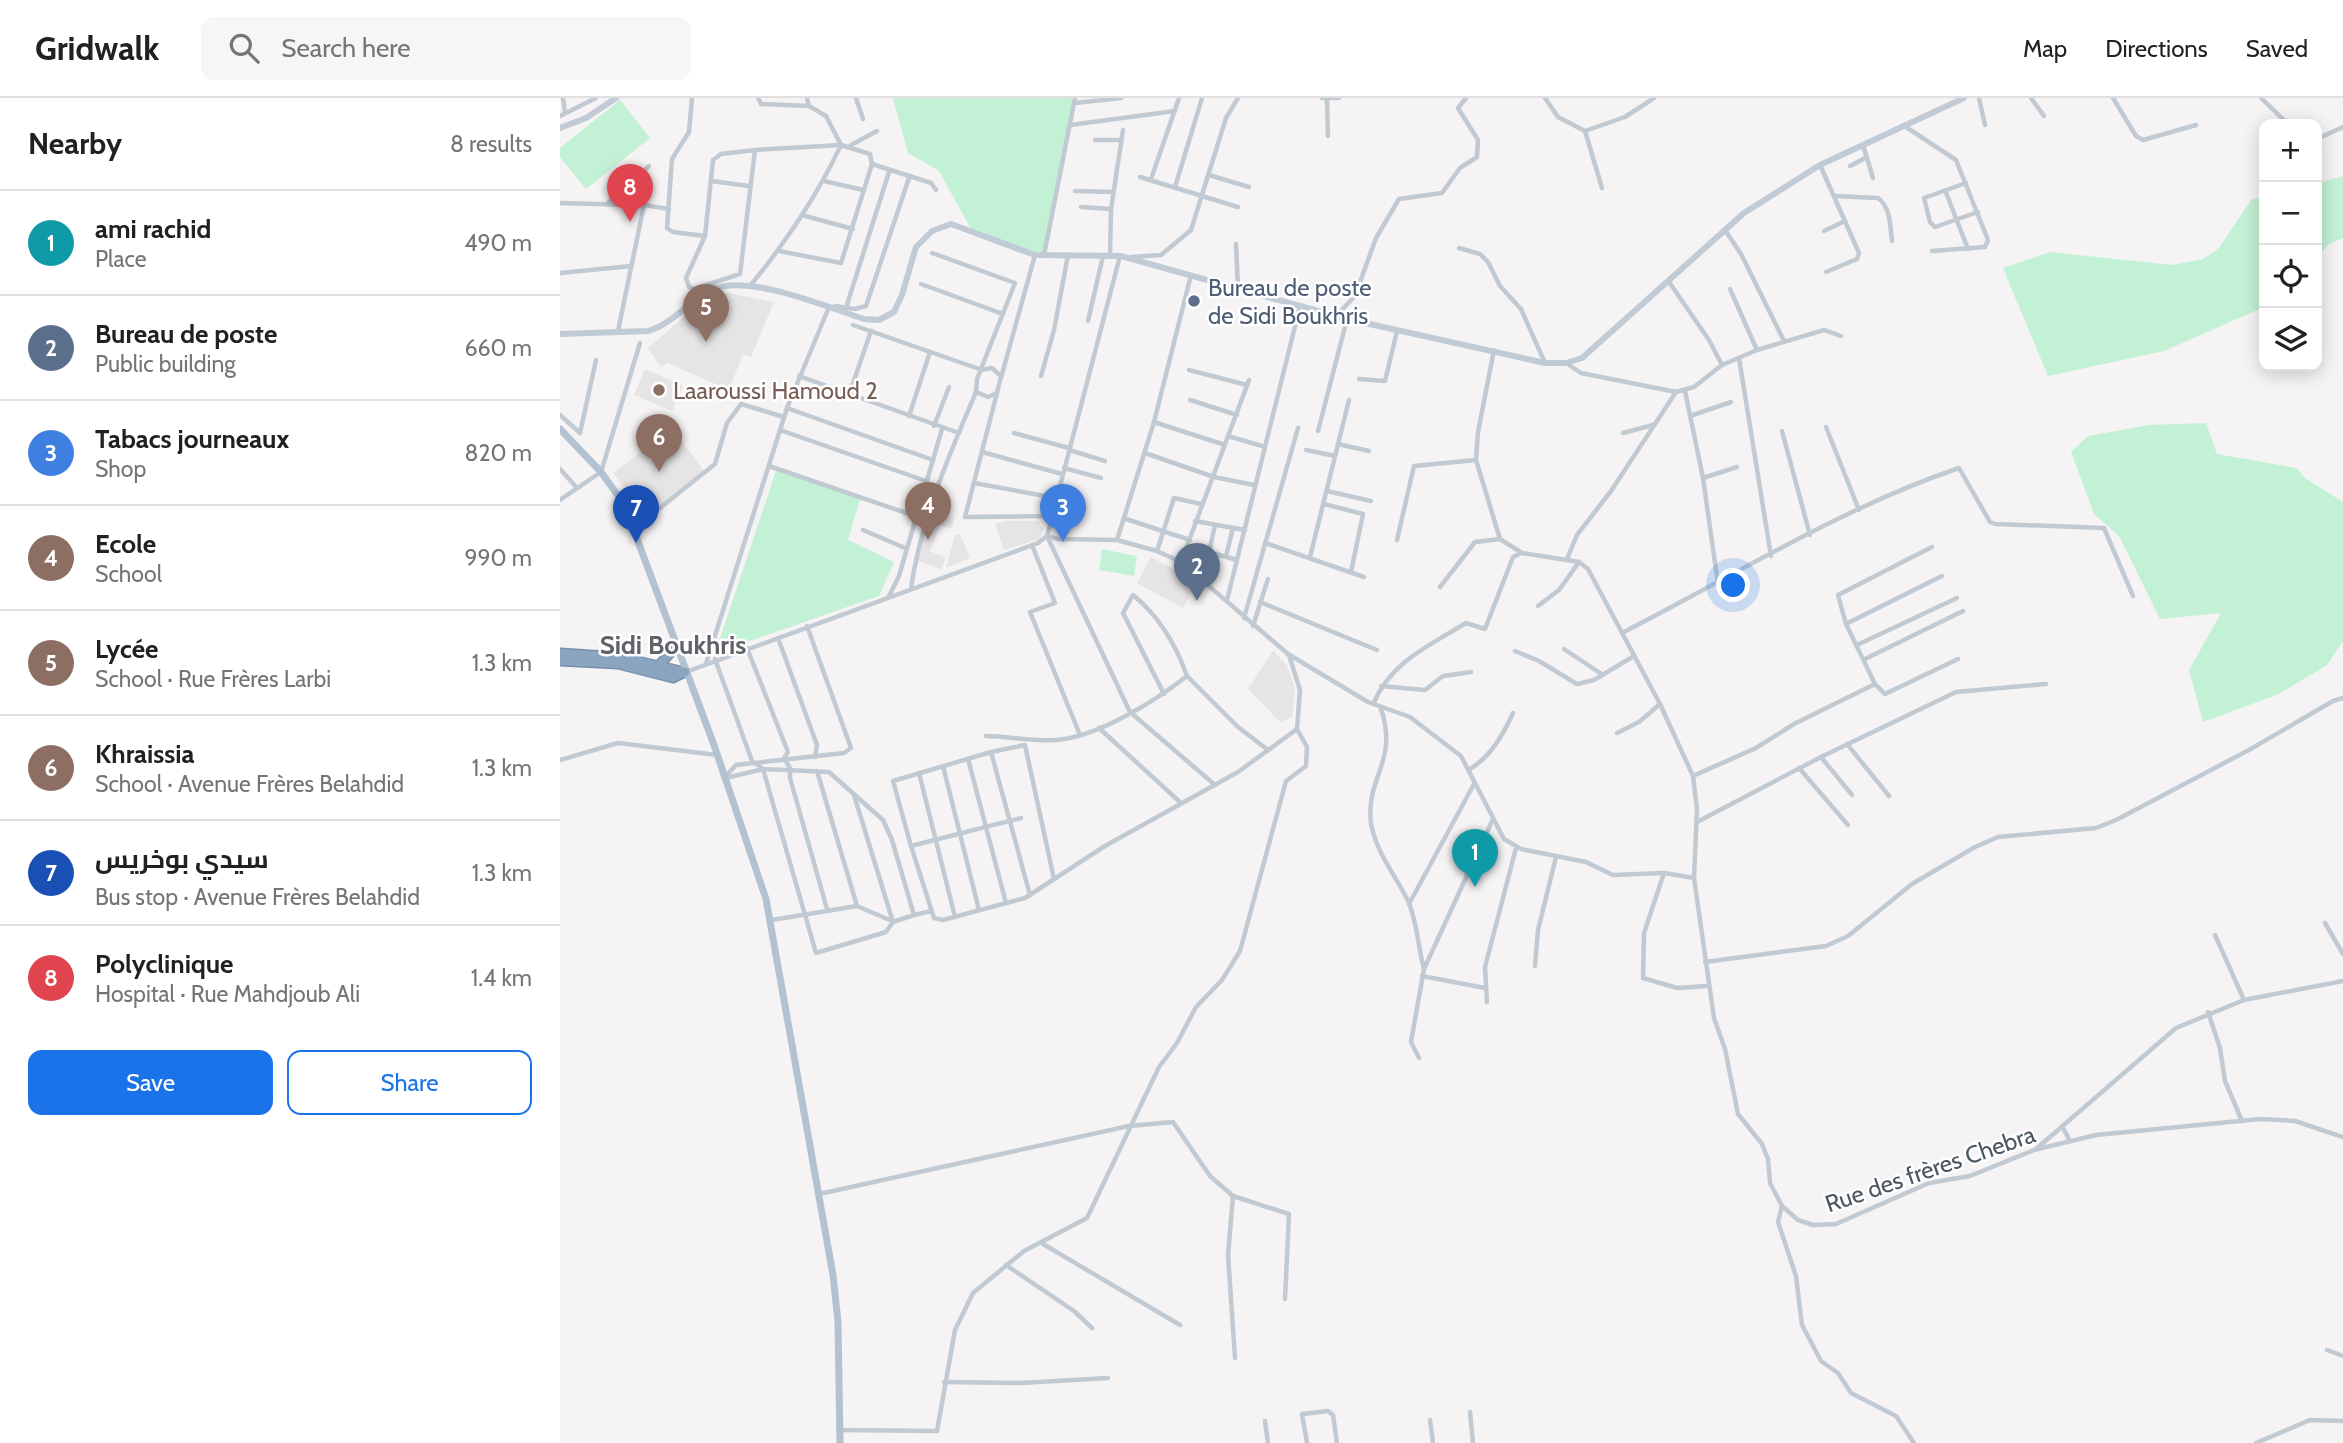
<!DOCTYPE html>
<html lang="en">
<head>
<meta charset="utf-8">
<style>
	:root { --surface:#fff; --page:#f6f6f6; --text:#202124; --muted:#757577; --line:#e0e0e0; --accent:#1a73e8 }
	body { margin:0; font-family:Cabin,Cairo,sans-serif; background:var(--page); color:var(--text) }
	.controls { position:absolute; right:21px; top:21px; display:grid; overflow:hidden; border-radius:14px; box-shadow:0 4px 18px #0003 }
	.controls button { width:63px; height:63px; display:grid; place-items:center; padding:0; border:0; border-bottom:2px solid var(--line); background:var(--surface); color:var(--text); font:35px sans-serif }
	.you { position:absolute; left:1174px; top:488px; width:24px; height:24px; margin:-18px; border:5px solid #fff; border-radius:50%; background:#1a73e8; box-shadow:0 0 0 10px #1a73e833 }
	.badge { display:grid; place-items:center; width:46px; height:46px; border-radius:50%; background:var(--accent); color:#fff; font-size:23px; font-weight:700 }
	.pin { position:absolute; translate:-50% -58px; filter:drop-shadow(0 2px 4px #0008) }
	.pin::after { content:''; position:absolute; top:37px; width:24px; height:21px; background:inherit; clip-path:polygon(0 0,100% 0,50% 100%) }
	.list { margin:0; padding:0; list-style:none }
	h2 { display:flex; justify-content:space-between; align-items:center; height:91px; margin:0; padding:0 28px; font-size:30px }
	h2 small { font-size:23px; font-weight:400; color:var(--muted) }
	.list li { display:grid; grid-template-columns:46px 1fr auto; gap:21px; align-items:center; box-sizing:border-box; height:105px; padding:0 28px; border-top:2px solid var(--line) }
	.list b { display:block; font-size:26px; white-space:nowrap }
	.list p { margin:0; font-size:23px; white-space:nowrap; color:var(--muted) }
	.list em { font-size:23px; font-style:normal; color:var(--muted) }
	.actions { display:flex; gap:14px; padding:21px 28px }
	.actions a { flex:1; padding:16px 0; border:2px solid var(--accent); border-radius:14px; text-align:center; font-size:24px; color:var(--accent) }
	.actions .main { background:var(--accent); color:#fff }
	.icon { flex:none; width:38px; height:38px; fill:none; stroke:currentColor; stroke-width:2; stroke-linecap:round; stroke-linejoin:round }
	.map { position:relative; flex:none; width:1783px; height:1345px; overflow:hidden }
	header { display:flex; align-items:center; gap:42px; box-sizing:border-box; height:98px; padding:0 35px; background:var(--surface); border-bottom:2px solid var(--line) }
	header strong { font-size:33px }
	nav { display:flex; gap:38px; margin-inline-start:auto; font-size:24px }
	.search { width:490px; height:63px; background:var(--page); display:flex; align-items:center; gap:18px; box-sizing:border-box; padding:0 24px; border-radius:14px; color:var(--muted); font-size:26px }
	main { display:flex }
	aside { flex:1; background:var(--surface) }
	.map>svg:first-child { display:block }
	.education { fill:#e6e4e5 }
	.green { fill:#c3f1d5 }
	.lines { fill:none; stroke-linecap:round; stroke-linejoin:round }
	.highway-casing { stroke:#7690ad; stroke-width:11 }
	.street { stroke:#c1cad2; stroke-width:4.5 }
	.secondary { stroke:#c1cbd6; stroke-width:6 }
	.primary { stroke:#b3c2d1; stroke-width:7 }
	.highway { stroke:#8ba5c1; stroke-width:8 }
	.service-dot { fill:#5c6f8a; stroke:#fff; stroke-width:2.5 }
	.education-dot { fill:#8d6e63; stroke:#fff; stroke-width:2.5 }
	.labels { text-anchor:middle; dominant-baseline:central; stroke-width:5; stroke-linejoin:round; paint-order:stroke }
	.service-label { font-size:24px; fill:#4e5e75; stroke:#fff; text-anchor:start }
	.education-label { font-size:24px; fill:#785e54; stroke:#fff; text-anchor:start }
	.street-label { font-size:24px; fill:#4a5661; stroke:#fff }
	.neighbourhood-label { font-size:26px; font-weight:bold; fill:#5f6368; stroke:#fff }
</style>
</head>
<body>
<header>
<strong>Gridwalk</strong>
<div class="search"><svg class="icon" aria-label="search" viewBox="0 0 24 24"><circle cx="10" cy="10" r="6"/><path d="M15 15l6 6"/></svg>Search here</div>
<nav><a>Map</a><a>Directions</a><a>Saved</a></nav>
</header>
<main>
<aside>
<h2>Nearby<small>8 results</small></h2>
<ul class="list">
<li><span class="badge" style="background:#0f9aa8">1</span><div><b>ami rachid</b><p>Place</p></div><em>490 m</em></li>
<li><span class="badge" style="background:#5c6f8a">2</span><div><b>Bureau de poste</b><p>Public building</p></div><em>660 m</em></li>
<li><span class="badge" style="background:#3f7fe0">3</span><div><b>Tabacs journeaux</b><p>Shop</p></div><em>820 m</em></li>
<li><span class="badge" style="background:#8d6e63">4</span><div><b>Ecole</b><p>School</p></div><em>990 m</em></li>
<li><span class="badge" style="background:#8d6e63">5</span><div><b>Lycée</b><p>School · Rue Frères Larbi</p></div><em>1.3 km</em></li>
<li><span class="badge" style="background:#8d6e63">6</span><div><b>Khraissia</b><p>School · Avenue Frères Belahdid</p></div><em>1.3 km</em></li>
<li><span class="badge" style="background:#1a4fb4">7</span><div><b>سيدي بوخريس</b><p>Bus stop · Avenue Frères Belahdid</p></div><em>1.3 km</em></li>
<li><span class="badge" style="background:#e0444e">8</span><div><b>Polyclinique</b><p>Hospital · Rue Mahdjoub Ali</p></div><em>1.4 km</em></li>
</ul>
<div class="actions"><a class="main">Save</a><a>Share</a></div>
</aside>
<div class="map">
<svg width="1783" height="1345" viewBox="0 0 1783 1345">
	<rect width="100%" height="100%" fill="#f5f3f3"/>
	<g class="education">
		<path d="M 168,195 L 214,204 L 191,259 L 183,256 L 169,292 L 108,265 L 101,269 L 88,250 L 134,210 L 153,198 Z"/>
		<path d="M 85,271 L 123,288 L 112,313 L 74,297 Z"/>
		<path d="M 112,330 L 144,373 L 86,418 L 53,375 Z"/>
		<path d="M 370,414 L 394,419 L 392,430 L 380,428 L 370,453 L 386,460 L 381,471 L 355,462 Z"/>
		<path d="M 445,423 L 478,423 L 484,432 L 480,441 L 444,452 L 435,426 Z"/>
		<path d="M 400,436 L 410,460 L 386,470 L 395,437 Z"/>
		<path d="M 591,459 L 629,479 L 626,484 L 635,488 L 623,510 L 577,485 Z"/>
		<path d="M 713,553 L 727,567 L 735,591 L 732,619 L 720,624 L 688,591 Z"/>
	</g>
	<g class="green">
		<path d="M 333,0 L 516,0 L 484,157 L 411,131 L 379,73 L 348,55 Z"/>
		<path d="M 60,2 L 90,40 L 26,91 L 0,59 L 0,50 Z"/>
		<path d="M 1783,78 L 1783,140 L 1769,146 L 1757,159 L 1757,85 Z"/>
		<path d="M 1704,98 L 1704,209 L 1604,253 L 1488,278 L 1443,170 L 1490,154 L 1612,167 L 1643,161 L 1659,150 L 1691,102 Z"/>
		<path d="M 1646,325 L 1657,356 L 1737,370 L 1745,380 L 1783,404 L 1783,543 L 1767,567 L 1719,596 L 1643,624 L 1629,572 L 1661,515 L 1600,521 L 1559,438 L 1534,416 L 1511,354 L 1528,338 L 1589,327 Z"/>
		<path d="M 217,370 L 300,401 L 288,442 L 334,464 L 319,498 L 155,555 Z"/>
		<path d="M 542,451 L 577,458 L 574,478 L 539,472 Z"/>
	</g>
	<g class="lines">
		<defs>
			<g id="highway">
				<path d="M 0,555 L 60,559 L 125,574"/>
				<path d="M 0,563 L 58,566 L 113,580 L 125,574"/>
				<path d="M 99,567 L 115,550"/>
			</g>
		</defs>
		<use href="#highway" class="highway-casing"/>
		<g class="street">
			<path d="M 3,0 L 5,15"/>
			<path d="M 132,0 L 129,34 L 112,61 L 107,130 L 113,134 L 145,138"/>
			<path d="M 198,0 L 201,6 L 249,8"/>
			<path d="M 296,0 L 303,21"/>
			<path d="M 762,0 L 779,0"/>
			<path d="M 985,0 L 998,19 L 1025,33 L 1065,19 L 1094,0"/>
			<path d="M 1419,0 L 1425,27"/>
			<path d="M 1471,0 L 1484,18"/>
			<path d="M 1553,0 L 1576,38 L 1583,42 L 1636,27"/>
			<path d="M 1701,0 L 1728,26"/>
			<path d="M 767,2 L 768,38"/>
			<path d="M 515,5 L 561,0"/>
			<path d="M 0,18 L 36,0"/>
			<path d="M 510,27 L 615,13"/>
			<path d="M 1343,27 L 1396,62 L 1428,142 L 1425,149 L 1372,153"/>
			<path d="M 1025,33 L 1042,90"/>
			<path d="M 1757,41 L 1783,29"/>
			<path d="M 535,42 L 561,42"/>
			<path d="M 291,47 L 317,33"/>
			<path d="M 1303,47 L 1313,80"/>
			<path d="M 195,52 L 161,56 L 153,62 L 145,138 L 126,180 L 129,189 L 134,191 L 180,176 L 195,52 L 281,47 L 266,18 L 249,8 L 247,0"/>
			<path d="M 312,66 L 371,85 L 376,92"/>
			<path d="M 1260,67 L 1299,155 L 1297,161 L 1266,174"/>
			<path d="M 1290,68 L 1307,59"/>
			<path d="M 649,77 L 689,89"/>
			<path d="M 580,79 L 678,109"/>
			<path d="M 591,81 L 619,0"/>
			<path d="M 151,83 L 189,88"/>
			<path d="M 264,83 L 303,92"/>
			<path d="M 1406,85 L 1364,100 L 1370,124 L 1375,129 L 1418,114"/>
			<path d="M 615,89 L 642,0"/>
			<path d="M 1385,92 L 1408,151"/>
			<path d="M 515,93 L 553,94"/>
			<path d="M 1274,98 L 1318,100 C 1331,110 1330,128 1332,143"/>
			<path d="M 0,105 L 72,107"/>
			<path d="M 48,105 L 89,68"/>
			<path d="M 521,109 L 551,111"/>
			<path d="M 242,117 L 293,131"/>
			<path d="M 1165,132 L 1181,156 L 1224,243"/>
			<path d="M 1264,133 L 1285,123"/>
			<path d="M 676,146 L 678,191"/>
			<path d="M 899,150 L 920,156 L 928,164 L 940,188 L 961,211 L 985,265"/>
			<path d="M 484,157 L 515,0"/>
			<path d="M 550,158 L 551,111 L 563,32"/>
			<path d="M 560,158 L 487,438 L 570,614 L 655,687"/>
			<path d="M 572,159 L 601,157 L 631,132 L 666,20 L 678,0"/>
			<path d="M 0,175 L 71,168"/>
			<path d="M 1109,184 L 1149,242 L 1162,267"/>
			<path d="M 361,186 L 443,216"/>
			<path d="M 190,188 C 226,144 257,98 281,47 L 310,56 L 312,66 L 281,165 L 219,153"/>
			<path d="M 1170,191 L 1197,252"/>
			<path d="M 275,208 L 295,211 L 306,208 L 349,80"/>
			<path d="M 285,213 L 329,74"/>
			<path d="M 776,218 L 795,198 L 816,140 L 839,101 L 882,95 L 900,70 L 917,59 L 918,42 L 898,10 L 906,0"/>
			<path d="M 528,223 L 543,158"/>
			<path d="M 293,227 L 422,272 L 432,270 L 441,278 L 437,295"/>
			<path d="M 58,233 L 84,107 L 109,111"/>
			<path d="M 934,252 L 918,334 L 916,362 L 940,441 L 962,455 L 1019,464 L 1028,471 L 1100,606 L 1133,678 L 1137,711 L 1134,780 L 1154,920 L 1165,951 L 1178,1016 L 1202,1046 L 1208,1061 L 1210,1085 L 1222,1108 L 1218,1124 L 1236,1178 L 1242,1227 L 1261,1263 L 1278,1275 L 1291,1295 L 1336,1318 L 1354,1345"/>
			<path d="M 1179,260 L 1211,458"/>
			<path d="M 1006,265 L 1021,275 L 1116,294 L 1134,289 L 1162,267 L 1197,252 L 1264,232 L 1281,238"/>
			<path d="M 629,272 L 687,287"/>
			<path d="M 239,278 L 399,335"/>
			<path d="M 481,278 L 494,232 L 508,157"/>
			<path d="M 441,280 L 475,157"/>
			<path d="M 799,281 L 825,283 L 837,233"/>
			<path d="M 1125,293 L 1143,380 L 1158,486"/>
			<path d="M 290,294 L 311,233"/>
			<path d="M 416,294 L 428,299 L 437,295 L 405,419 L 492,418"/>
			<path d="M 630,302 L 677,317"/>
			<path d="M 227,310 L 373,362"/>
			<path d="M 0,317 L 20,335 L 36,262"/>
			<path d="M 349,318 L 370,254"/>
			<path d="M 1130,318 L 1171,304"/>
			<path d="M 594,324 L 665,347"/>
			<path d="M 374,328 L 389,289"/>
			<path d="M 1266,329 L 1299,412"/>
			<path d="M 220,332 L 366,383"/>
			<path d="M 758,333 L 787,221"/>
			<path d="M 1222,333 L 1250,437"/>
			<path d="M 454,335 L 509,350"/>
			<path d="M 1063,335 L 1093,327"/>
			<path d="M 668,338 L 702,348"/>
			<path d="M 778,346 L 809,353"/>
			<path d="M 509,352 L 545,363"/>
			<path d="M 746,352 L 775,358"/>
			<path d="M 422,354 L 502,376"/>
			<path d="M 585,355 L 654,379 L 694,387"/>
			<path d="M 209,368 L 355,418"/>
			<path d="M 504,370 L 541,380"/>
			<path d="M 0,371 L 17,390"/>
			<path d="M 1143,380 L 1177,369"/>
			<path d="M 414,385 L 496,400"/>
			<path d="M 767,393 L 811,403"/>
			<path d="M 0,402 L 41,374 L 80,245"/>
			<path d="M 764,406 L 803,416 L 791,474"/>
			<path d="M 566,421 L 630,442"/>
			<path d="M 635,423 L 685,432"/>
			<path d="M 303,432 L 345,450"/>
			<path d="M 76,438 L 85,422 L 155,366 L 167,325 L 181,306 L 224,319"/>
			<path d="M 557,442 L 594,324 L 631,177"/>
			<path d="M 837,442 L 854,368 L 916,362"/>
			<path d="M 705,445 L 804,479"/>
			<path d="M 472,447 L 495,505 L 470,514 L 520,637"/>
			<path d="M 628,448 L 677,462"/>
			<path d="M 597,453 L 614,400 L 641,406"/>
			<path d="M 649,454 L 655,427"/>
			<path d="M 666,458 L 673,430"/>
			<path d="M 750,459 L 789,302"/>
			<path d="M 1007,461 L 1017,437 L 1051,393 L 1116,294"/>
			<path d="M 621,464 L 689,282"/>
			<path d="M 648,485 L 657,456"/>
			<path d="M 880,489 L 915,444 L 940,441"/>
			<path d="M 351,490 C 361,422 389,357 416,294 L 417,281 L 455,185 L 372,155"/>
			<path d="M 329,498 L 339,478 L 382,331"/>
			<path d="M 667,502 L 740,208"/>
			<path d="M 700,504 L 817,552"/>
			<path d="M 978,508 L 999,492 L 1019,464"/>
			<path d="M 684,520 L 738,330"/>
			<path d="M 1286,526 L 1382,478"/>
			<path d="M 693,528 L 708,481"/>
			<path d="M 1062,535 C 1172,479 1281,410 1399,370 L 1430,424 L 1435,426 L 1544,430 L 1573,498"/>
			<path d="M 218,540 L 257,647 L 255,659"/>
			<path d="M 1297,547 L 1397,500"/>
			<path d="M 187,550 L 228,654 L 224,660 L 230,670 L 230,680 L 267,811"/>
			<path d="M 1004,551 L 1043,577"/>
			<path d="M 955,553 L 979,563 L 1017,586 L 1034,582 L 1074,558"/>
			<path d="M 155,561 L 192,663 L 203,671 L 256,855 L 326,834 L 333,824 L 354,817 L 332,742 L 323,722 L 269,674 L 203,671 L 166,680"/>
			<path d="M 1305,561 L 1403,513"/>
			<path d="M 146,566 L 227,310 L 269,209"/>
			<path d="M 126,574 L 478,445 L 487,438 L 498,441 L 557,442 L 597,453 L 621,464 L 728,556 L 808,604 L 850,619 L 901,658 L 944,741 L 961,751 L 1026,764 L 1053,777 L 1104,775 L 1134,780"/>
			<path d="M 1315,586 L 1325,596 L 1398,561"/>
			<path d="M 821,588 L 865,592 L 883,578 L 911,574"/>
			<path d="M 604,596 L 563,515 L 573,497 C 599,518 616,547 627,578"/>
			<path d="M 813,606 C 832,563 867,549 906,525 L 925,531 L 953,459 L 961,455"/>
			<path d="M 821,611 C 839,663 805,680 811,725 C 816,755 835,776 848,803 C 857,822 858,850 864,871 L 933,721"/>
			<path d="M 539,630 L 621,705"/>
			<path d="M 1057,635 L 1079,624 L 1100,606"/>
			<path d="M 426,638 C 446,638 478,644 496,642 C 538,639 595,603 627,578 L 678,629 L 708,652"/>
			<path d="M 1287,646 L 1329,698"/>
			<path d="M 431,654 L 465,647 L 494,781"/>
			<path d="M 1261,659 L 1292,697"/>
			<path d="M 408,661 L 446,805"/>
			<path d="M 0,662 L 58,645 L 157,657"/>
			<path d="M 383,668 L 419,812"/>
			<path d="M 1239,670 L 1288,727"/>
			<path d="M 910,671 C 931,658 943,637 953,615"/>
			<path d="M 257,673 L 297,808"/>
			<path d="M 359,675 L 395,819"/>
			<path d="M 1133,678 L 1196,650 L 1234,626 L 1315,586 L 1286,526 L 1278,497 L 1372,449"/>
			<path d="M 165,679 L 176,667 L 284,655 L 291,650 L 247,528"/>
			<path d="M 294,697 L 333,824"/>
			<path d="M 461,720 L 351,748 L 374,820 L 383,822 L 465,800 L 545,748 L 678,674 L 737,631"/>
			<path d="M 1137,724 L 1261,659 L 1396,594 L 1486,586"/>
			<path d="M 351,748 L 333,683 L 431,654 L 470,797"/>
			<path d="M 1104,775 L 1084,835 L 1083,880 L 1117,890 L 1148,888"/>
			<path d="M 849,806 L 914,686"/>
			<path d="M 354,817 L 372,813"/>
			<path d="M 212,822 L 297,808 L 332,823"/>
			<path d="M 1765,825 L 1783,856"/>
			<path d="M 1655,837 L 1684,902"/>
			<path d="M 1145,864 L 1266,848 L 1288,838 L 1352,786 L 1415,749 L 1438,739 L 1536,730 L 1556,722 L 1689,652 L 1773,603 L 1783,600"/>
			<path d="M 975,868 L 978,832 L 996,759"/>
			<path d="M 862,878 L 925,890"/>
			<path d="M 927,904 L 925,869 L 956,750"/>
			<path d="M 1648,914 L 1660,950 L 1665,983 L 1682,1023"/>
			<path d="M 859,960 L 851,944 L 864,871"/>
			<path d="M 1502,1028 L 1510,1043"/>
			<path d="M 1476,1051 L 1616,930 L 1684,902 L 1783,883"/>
			<path d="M 259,1096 L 569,1028 L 613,1024 L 650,1078 L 673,1098 L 729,1116 L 725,1201"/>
			<path d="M 673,1098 L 668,1157 L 675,1260"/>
			<path d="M 1222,1108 L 1238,1122 L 1253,1127 L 1276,1126 L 1369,1085 L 1410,1078 L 1474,1052 L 1536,1037 L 1700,1021 L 1735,1023 L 1783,1039"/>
			<path d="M 483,1146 L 620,1227"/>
			<path d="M 446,1167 L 514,1213 L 532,1230"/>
			<path d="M 1767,1252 L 1783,1258"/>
			<path d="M 384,1284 L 461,1285 L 548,1280"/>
			<path d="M 910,1314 L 913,1345"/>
			<path d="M 870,1322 L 873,1345"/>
			<path d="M 705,1323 L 708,1345"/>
			<path d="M 280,1332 L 377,1333 L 395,1232 L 413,1195 L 464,1153 L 527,1120 L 599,969 L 617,945 L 636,909 L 662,882 L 680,853 L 726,683 L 746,668 L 747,649 L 737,631 L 740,592 L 729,557"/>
			<path d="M 747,1345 L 742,1316 L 768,1313 L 773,1317 L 777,1345"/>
			<path d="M 1696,1345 L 1750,1322 L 1783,1323"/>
		</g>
		<g class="secondary">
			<path d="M 0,30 L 26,20 L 56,0"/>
			<path d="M 0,236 L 88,233 C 113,226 128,203 152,192 C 187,175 267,209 304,221 L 319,222 L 334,214 L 342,197 L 356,149 L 372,133 L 391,126 L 475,157 L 561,158 L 787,221 L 985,265 L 1006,265 L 1022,260 L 1184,115 L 1260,67 L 1404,0"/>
		</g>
		<path class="primary" d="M 0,331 L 41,374 L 64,406 L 154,647 L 206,801 L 273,1177 L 278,1224 L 280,1345"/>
		<use href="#highway" class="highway"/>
	</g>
	<circle class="service-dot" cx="634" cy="203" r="7"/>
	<circle class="education-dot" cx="99" cy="292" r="7"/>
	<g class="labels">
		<g class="service-label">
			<text x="648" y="189">Bureau de poste<tspan x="648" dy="28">de Sidi Boukhris</tspan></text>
		</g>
		<g class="education-label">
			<text x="113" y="292">Laaroussi Hamoud 2</text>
		</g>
		<g class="street-label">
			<text transform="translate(1370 1071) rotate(-19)">Rue des frères Chebra</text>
		</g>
		<g class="neighbourhood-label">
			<text x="113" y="547">Sidi Boukhris</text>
		</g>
	</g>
</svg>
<div class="controls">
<button>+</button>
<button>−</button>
<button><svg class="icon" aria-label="locate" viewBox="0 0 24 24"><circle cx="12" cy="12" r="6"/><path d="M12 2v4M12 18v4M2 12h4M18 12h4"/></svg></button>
<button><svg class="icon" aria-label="layers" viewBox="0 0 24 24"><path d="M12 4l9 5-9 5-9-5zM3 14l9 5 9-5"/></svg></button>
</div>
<div class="you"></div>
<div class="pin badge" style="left:915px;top:789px;background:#0f9aa8">1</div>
<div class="pin badge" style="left:637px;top:503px;background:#5c6f8a">2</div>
<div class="pin badge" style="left:503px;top:444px;background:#3f7fe0">3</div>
<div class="pin badge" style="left:368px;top:442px;background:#8d6e63">4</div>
<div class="pin badge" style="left:146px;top:244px;background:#8d6e63">5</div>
<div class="pin badge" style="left:99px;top:374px;background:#8d6e63">6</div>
<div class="pin badge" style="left:76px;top:445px;background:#1a4fb4">7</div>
<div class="pin badge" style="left:70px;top:124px;background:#e0444e">8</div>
</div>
</main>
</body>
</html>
